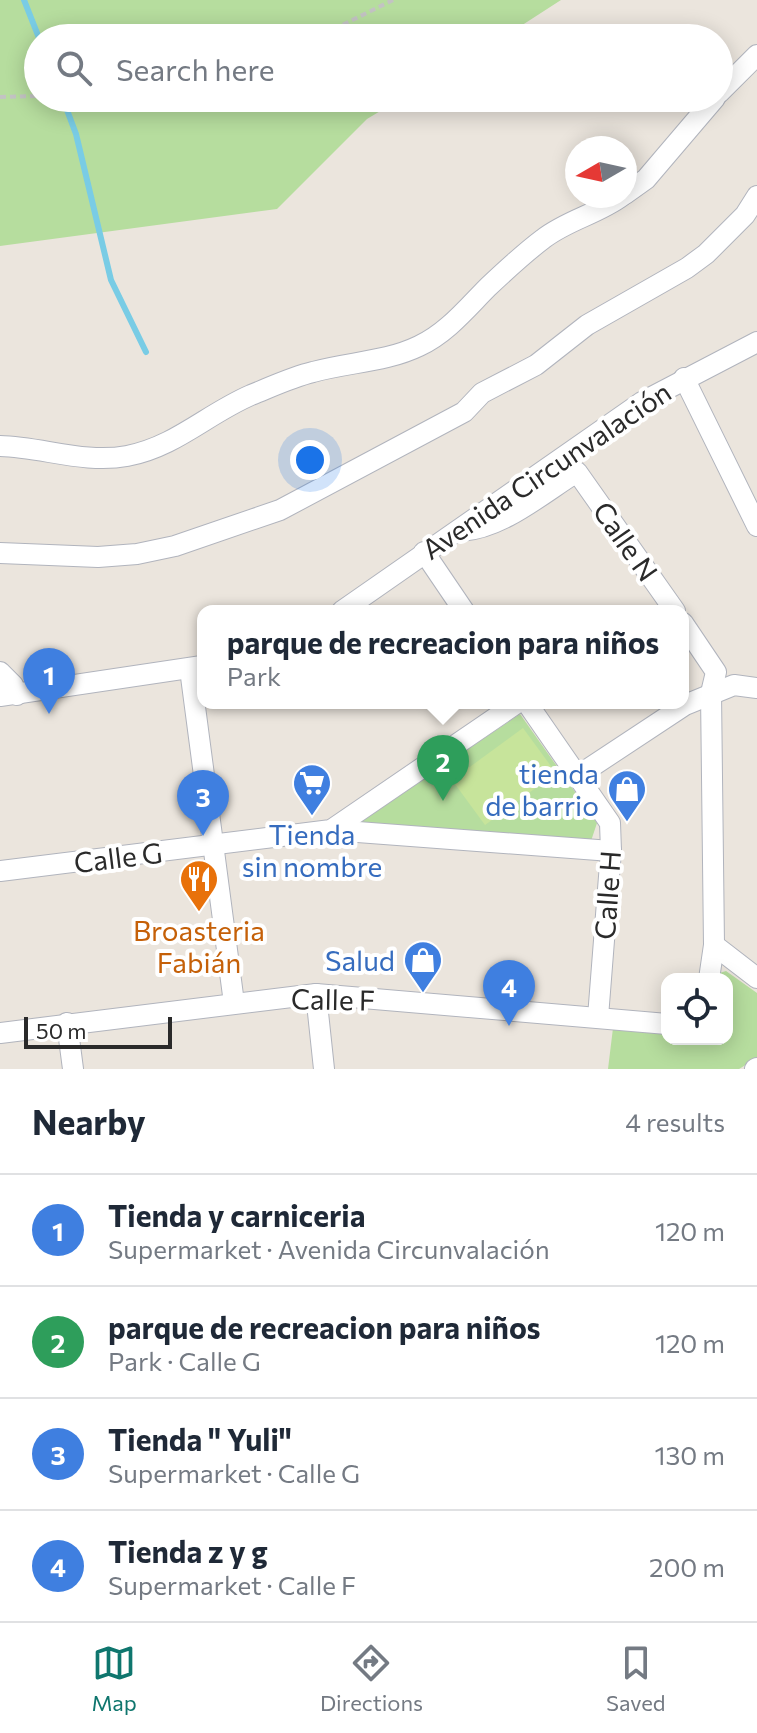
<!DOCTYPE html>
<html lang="en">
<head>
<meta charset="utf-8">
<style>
	:root { --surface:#fff; --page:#f6f6f7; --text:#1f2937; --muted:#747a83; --line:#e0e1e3; --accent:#0f766e }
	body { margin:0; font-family:Commissioner,sans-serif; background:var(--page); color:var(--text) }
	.controls { position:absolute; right:24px; bottom:24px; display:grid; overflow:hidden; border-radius:16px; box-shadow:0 4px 20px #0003 }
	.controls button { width:72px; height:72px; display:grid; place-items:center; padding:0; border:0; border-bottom:2px solid var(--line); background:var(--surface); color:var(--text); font:40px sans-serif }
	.compass { position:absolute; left:565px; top:136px; width:72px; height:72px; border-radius:50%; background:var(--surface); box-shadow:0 4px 20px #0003; rotate:261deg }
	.scale { position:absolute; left:24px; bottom:20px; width:148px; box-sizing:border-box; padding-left:8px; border:4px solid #2a2a2a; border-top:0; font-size:22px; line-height:28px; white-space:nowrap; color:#2a2a2a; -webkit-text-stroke:6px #fff; paint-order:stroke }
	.you { position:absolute; left:310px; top:460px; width:28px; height:28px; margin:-20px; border:6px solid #fff; border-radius:50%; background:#1a73e8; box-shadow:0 0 0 12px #1a73e833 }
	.badge { display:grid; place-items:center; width:52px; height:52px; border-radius:50%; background:var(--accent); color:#fff; font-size:26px; font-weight:700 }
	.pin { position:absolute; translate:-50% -66px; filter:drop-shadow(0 2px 4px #0008) }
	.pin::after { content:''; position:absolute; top:42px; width:28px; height:24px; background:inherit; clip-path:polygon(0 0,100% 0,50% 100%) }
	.popup { position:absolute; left:197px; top:605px; width:492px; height:104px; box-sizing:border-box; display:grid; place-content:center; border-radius:16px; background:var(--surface); filter:drop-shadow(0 2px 6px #0005); font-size:26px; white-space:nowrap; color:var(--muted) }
	.popup b { font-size:30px; color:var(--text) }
	.popup::after { content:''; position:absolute; left:50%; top:100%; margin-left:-16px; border:16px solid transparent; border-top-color:var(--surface) }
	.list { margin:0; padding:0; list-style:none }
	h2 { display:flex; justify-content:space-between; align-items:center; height:104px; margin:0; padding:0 32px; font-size:34px }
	h2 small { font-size:26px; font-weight:400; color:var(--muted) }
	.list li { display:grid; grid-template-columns:52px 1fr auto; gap:24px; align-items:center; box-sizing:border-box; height:112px; padding:0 32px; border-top:2px solid var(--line) }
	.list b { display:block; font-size:30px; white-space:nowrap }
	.list p { margin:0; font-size:26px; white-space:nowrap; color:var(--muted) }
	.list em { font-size:26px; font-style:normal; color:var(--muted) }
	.icon { flex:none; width:44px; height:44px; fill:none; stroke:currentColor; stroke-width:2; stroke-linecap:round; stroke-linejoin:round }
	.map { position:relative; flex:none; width:757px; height:1069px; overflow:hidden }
	.search { position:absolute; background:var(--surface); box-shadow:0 4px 20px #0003; left:24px; right:24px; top:24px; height:88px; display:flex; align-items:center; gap:20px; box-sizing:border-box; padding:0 28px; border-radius:44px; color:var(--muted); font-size:30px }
	.sheet { height:552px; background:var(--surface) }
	nav { display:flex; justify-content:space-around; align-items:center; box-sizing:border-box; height:112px; border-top:2px solid var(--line); background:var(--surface); font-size:22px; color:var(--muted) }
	nav a { display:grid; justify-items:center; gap:4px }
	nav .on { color:var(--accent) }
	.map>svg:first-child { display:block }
	.green { fill:#b6dd9e }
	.pitch { fill:#c7e49b }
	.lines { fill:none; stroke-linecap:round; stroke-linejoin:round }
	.stream { stroke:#79cce5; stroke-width:6 }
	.street-casing { stroke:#b1b4bd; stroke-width:22 }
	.path { stroke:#c3c3c3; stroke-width:4; stroke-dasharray:6 4; stroke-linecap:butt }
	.street { stroke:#fff; stroke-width:20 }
	.labels { text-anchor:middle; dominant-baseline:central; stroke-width:8; stroke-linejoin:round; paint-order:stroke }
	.street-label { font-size:28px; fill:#2a2a2a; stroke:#fff }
	.shop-label { font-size:28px; fill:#366cbe; stroke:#fff; text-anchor:end }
	.food-label { font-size:28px; fill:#c56008; stroke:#fff }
</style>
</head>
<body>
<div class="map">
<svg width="757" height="1069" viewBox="0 0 757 1069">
	<rect width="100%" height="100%" fill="#ebe5dd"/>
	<g class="green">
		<path d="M 0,0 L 561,0 L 502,38 L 38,38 L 38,98 L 402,98 L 367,119 L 277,209 L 0,246 Z"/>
		<path d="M 520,714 L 597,823 L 591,841 L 353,826 Z"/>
		<path d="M 726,971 L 757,993 L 757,1058 L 739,1069 L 608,1069 L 613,1028 L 667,1034 L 667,1039 L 727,1039 L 727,979 L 714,979 L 716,974 Z"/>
	</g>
	<path class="pitch" d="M 523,728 L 556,773 L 485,825 L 452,780 Z"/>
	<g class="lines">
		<g class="stream">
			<path d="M 24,0 L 39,38"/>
			<path d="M 67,110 L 76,134 L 111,280 L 146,352"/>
		</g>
		<defs>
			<g id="street">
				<path d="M 719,93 L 757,55"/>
				<path d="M 625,194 L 646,179 L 715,98"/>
				<path d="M 684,378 L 757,526"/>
				<path d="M 0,446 C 42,447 85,464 127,456 C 175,447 207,414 251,395 C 271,387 292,377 313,372 C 349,362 386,362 419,346 C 447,333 467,308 488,287 C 506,270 523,254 543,239 C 567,220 598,214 622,196"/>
				<path d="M 462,531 C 503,528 543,493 577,472 L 675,611"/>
				<path d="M 424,552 L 464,611"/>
				<path d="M 0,553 L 98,557 L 137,554 L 175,546 L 280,510 L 464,412 L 482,393 L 536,365 L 587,325 L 687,268 L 706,254 L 745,215 L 757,196"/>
				<path d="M 342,611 L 642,402 L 757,342"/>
				<path d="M 683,623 L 716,672 L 711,693 L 714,945 L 709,979"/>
				<path d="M 190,669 L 234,1003"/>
				<path d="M 0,672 L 13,685 L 17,695"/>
				<path d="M 0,696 L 202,666"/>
				<path d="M 527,703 L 610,823 L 611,851 L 598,1017"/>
				<path d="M 576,777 L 685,705 L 734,685 L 757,688"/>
				<path d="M 331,830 L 611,851"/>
				<path d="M 0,871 L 331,830 L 517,703"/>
				<path d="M 714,945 L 757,978"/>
				<path d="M 316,994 L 324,1069"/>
				<path d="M 67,1023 L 73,1069"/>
				<path d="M 0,1033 L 316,994 L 667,1024"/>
				<path d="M 755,1069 L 757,1068"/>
			</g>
		</defs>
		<use href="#street" class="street-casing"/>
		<g class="path">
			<path d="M 316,38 L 393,0"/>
			<path d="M 0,97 L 38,96"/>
		</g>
		<use href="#street" class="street"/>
	</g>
	<defs>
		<symbol id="supermarket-pin" viewBox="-11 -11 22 30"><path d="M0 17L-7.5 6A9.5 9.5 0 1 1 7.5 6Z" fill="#3f7fe0" stroke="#fff"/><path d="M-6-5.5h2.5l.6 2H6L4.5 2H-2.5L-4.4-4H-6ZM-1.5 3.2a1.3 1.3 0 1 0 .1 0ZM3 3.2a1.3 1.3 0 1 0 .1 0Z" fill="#fff"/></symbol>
		<symbol id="shop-pin" viewBox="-11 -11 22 30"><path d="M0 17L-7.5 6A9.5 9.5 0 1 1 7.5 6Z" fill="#3f7fe0" stroke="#fff"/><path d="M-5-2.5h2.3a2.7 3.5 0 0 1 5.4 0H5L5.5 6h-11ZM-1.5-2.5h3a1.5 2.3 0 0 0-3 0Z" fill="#fff"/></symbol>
		<symbol id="restaurant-pin" viewBox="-11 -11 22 30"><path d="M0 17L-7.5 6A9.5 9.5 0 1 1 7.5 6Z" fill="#e8710a" stroke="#fff"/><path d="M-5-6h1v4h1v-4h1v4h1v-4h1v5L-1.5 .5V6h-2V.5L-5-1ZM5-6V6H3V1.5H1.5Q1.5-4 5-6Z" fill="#fff"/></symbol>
	</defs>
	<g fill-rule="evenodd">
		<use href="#supermarket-pin" x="290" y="761" width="44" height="60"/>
		<use href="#shop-pin" x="605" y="767" width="44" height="60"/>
		<use href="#restaurant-pin" x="177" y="857" width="44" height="60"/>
		<use href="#shop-pin" x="401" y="938" width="44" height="60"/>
	</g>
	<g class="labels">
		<g class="street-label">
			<text transform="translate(546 470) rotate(-34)">Avenida Circunvalación</text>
			<text transform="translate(626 541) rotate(55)">Calle N</text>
			<text transform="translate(118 857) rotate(-7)">Calle G</text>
			<text transform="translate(607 895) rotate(-86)">Calle H</text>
			<text transform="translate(333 999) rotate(1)">Calle F</text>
		</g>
		<g class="shop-label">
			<text x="599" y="773">tienda<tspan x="599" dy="32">de barrio</tspan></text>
			<text x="312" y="834" text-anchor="middle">Tienda<tspan x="312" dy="32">sin nombre</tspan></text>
			<text x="395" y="960">Salud</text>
		</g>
		<g class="food-label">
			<text x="199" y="930">Broasteria<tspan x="199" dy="32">Fabián</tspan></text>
		</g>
	</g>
</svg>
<div class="controls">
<button><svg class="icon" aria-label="locate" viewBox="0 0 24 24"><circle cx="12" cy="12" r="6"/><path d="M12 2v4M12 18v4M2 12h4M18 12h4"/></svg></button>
</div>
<svg class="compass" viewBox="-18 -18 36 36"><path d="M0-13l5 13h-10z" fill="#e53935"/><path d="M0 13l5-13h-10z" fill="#747a83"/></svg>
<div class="scale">50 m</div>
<div class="you"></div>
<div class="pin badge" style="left:49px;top:714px;background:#3f7fe0">1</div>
<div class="pin badge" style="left:443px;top:801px;background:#2e9e5b">2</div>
<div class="popup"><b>parque de recreacion para niños</b>Park</div>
<div class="pin badge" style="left:203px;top:836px;background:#3f7fe0">3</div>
<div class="pin badge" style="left:509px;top:1026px;background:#3f7fe0">4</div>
<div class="search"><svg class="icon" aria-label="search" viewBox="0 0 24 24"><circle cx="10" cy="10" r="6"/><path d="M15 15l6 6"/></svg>Search here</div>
</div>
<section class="sheet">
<h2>Nearby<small>4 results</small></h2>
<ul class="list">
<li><span class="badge" style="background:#3f7fe0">1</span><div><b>Tienda y carniceria</b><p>Supermarket · Avenida Circunvalación</p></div><em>120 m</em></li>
<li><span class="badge" style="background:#2e9e5b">2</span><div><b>parque de recreacion para niños</b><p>Park · Calle G</p></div><em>120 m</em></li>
<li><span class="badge" style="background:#3f7fe0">3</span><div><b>Tienda &quot; Yuli&quot;</b><p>Supermarket · Calle G</p></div><em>130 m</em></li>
<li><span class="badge" style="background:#3f7fe0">4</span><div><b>Tienda z y g</b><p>Supermarket · Calle F</p></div><em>200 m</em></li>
</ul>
</section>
<nav>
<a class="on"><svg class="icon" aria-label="map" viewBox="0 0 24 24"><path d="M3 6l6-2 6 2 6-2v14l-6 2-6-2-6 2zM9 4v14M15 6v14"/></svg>Map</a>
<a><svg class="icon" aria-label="directions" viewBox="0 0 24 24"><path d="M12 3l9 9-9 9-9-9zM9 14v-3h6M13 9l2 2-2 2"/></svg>Directions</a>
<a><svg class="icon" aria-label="saved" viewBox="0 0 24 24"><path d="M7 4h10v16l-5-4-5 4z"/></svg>Saved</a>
</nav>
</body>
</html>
